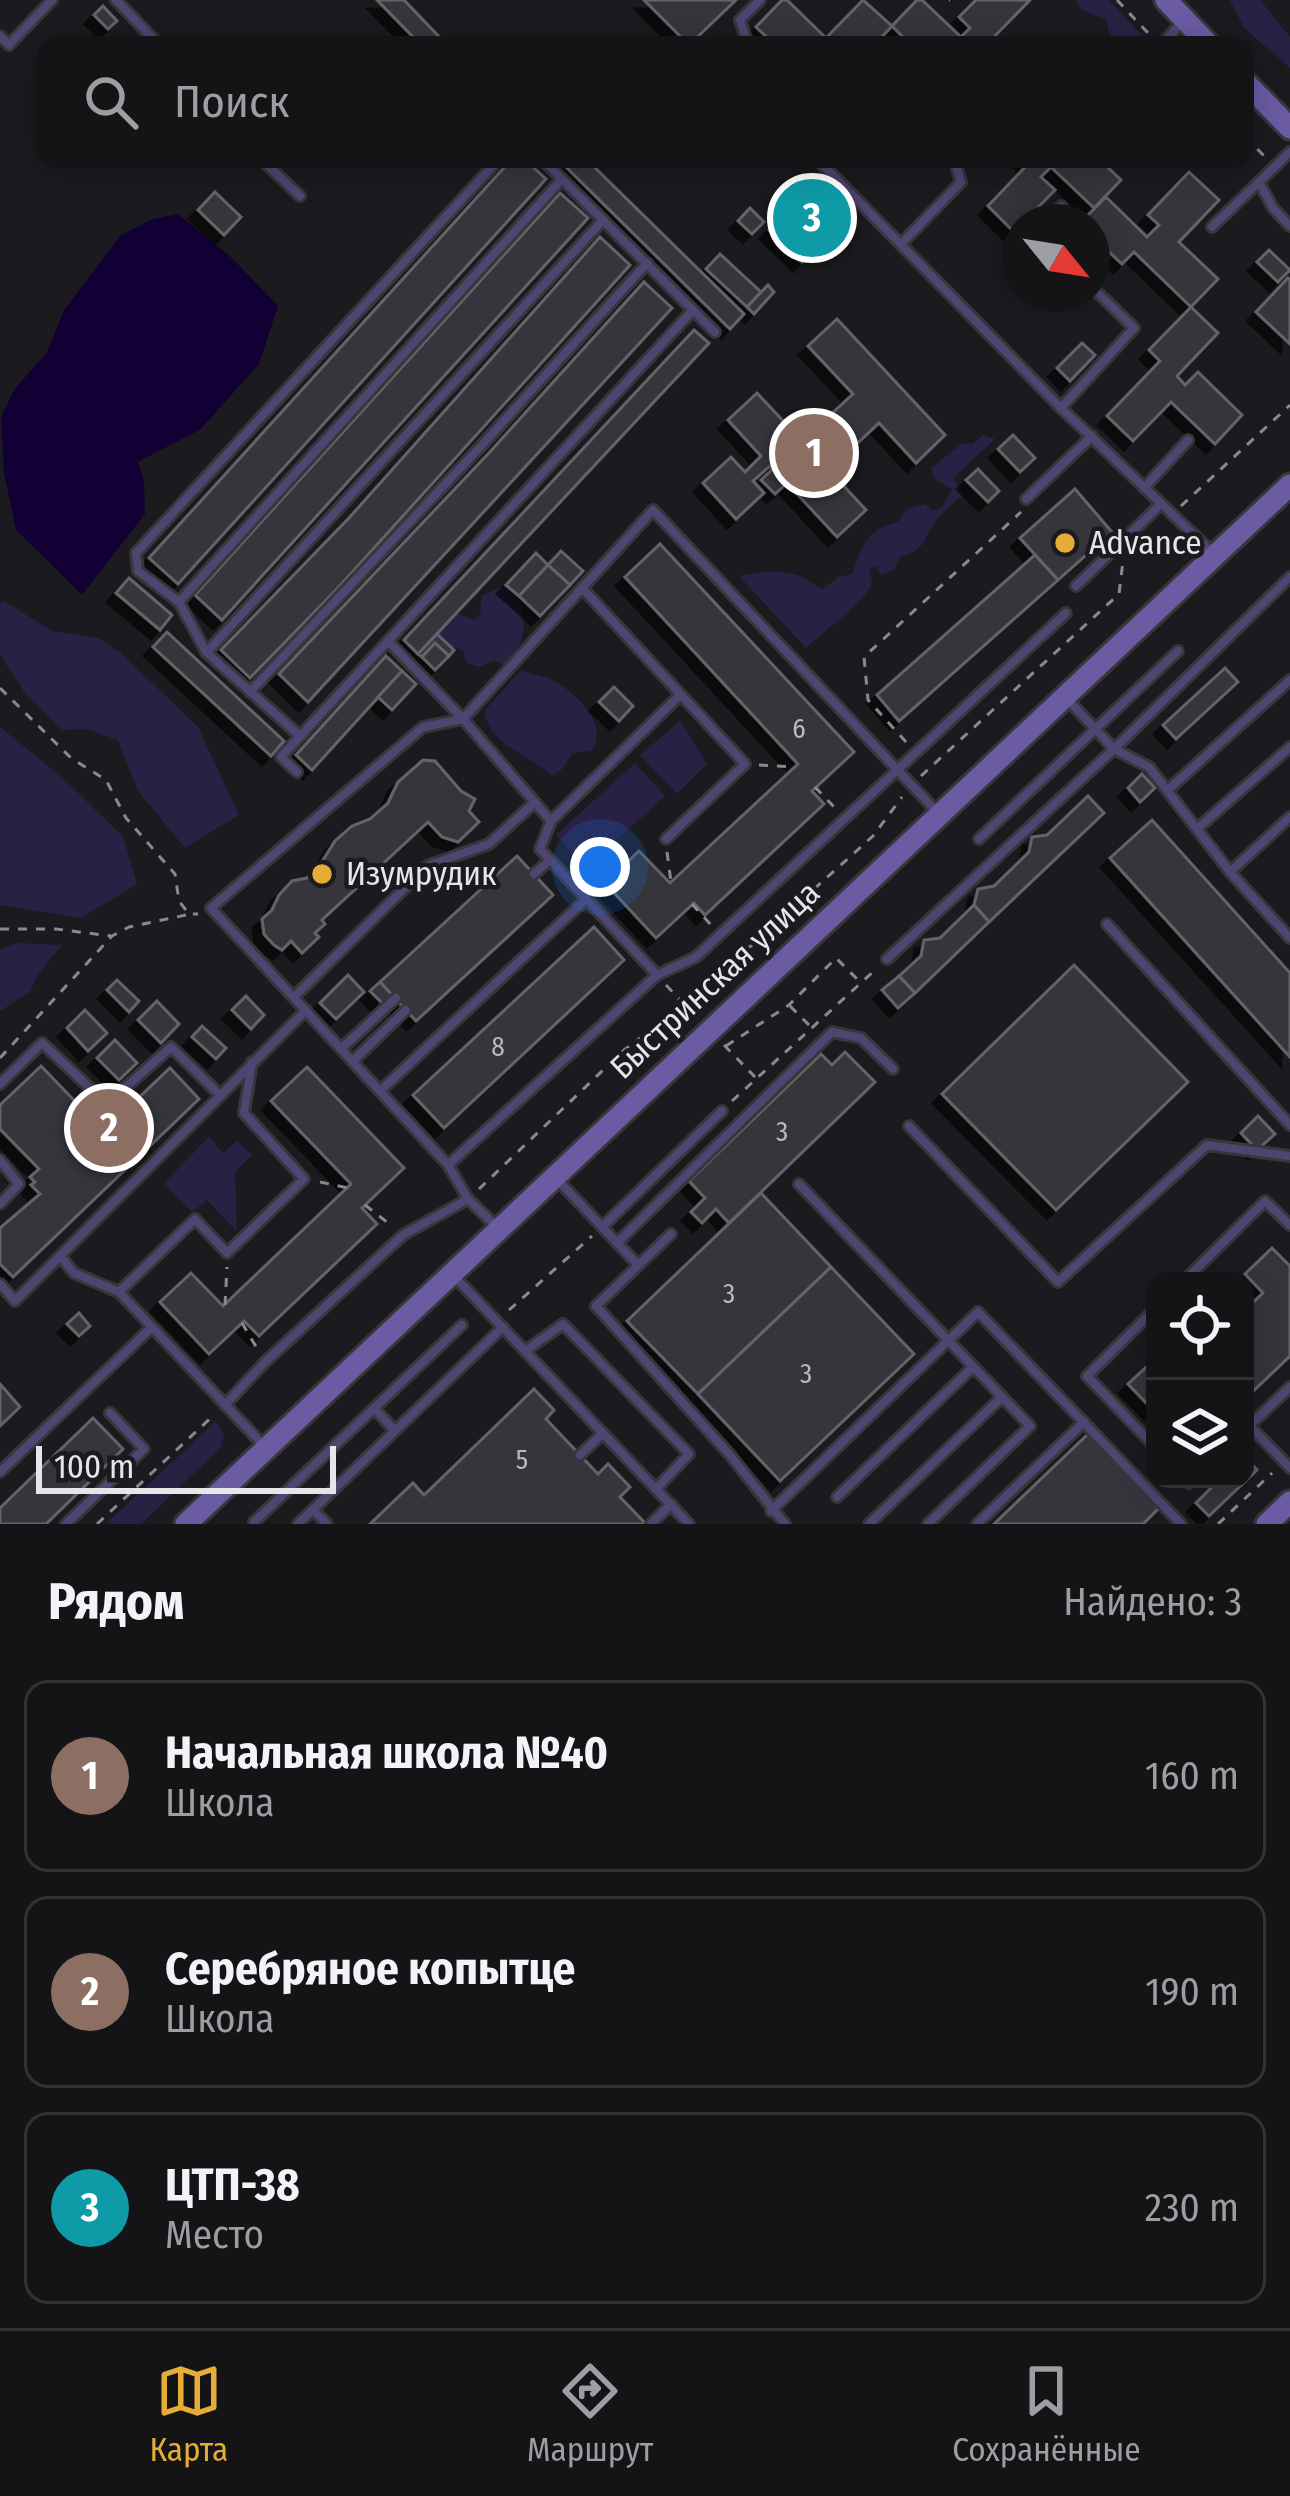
<!DOCTYPE html>
<html lang="ru">
<head>
<meta charset="utf-8">
<style>
	:root { --surface:#141417; --page:#212124; --text:#f1f3f6; --muted:#9d9ea1; --line:#333336; --accent:#e5ad35 }
	body { margin:0; font-family:"Fira Sans Condensed",sans-serif; background:var(--page); color:var(--text) }
	.controls { position:absolute; right:36px; bottom:36px; display:grid; overflow:hidden; border-radius:24px; box-shadow:0 6px 30px #0003 }
	.controls button { width:108px; height:108px; display:grid; place-items:center; padding:0; border:0; border-bottom:3px solid var(--line); background:var(--surface); color:var(--text); font:60px sans-serif }
	.compass { position:absolute; left:1002px; top:204px; width:108px; height:108px; border-radius:50%; background:var(--surface); box-shadow:0 6px 30px #0003; rotate:120deg }
	.scale { position:absolute; left:36px; bottom:30px; width:300px; box-sizing:border-box; padding-left:12px; border:6px solid #e6e5e9; border-top:0; font-size:33px; line-height:42px; white-space:nowrap; color:#e6e5e9; -webkit-text-stroke:9px #1b1b1f; paint-order:stroke }
	.you { position:absolute; left:600px; top:867px; width:42px; height:42px; margin:-30px; border:9px solid #fff; border-radius:50%; background:#1a73e8; box-shadow:0 0 0 18px #1a73e833 }
	.badge { display:grid; place-items:center; width:78px; height:78px; border-radius:50%; background:var(--accent); color:#fff; font-size:39px; font-weight:700 }
	.pin { position:absolute; translate:-50% -50%; border:6px solid #fff; box-shadow:0 3px 12px #0006 }
	.list { margin:0; padding:0; list-style:none }
	h2 { display:flex; justify-content:space-between; align-items:center; height:156px; margin:0; padding:0 48px; font-size:51px }
	h2 small { font-size:39px; font-weight:400; color:var(--muted) }
	.list li { display:grid; grid-template-columns:78px 1fr auto; gap:36px; align-items:center; box-sizing:border-box; height:192px; margin:0 24px 24px; padding:0 24px; border:3px solid var(--line); border-radius:24px }
	.list b { display:block; font-size:45px; white-space:nowrap }
	.list p { margin:0; font-size:39px; white-space:nowrap; color:var(--muted) }
	.list em { font-size:39px; font-style:normal; color:var(--muted) }
	.icon { flex:none; width:66px; height:66px; fill:none; stroke:currentColor; stroke-width:2; stroke-linecap:round; stroke-linejoin:round }
	.map { position:relative; flex:none; width:1290px; height:1524px; overflow:hidden }
	.search { position:absolute; background:var(--surface); box-shadow:0 6px 30px #0003; left:36px; right:36px; top:36px; height:132px; display:flex; align-items:center; gap:30px; box-sizing:border-box; padding:0 42px; border-radius:24px; color:var(--muted); font-size:45px }
	.sheet { height:804px; background:var(--surface) }
	nav { display:flex; justify-content:space-around; align-items:center; box-sizing:border-box; height:168px; border-top:3px solid var(--line); background:var(--surface); font-size:33px; color:var(--muted) }
	nav a { display:grid; justify-items:center; gap:6px }
	nav .on { color:var(--accent) }
	.map>svg:first-child { display:block }
	.green { fill:#282144 }
	.water { fill:#120035 }
	.building { fill:#36353a; stroke:#65646a; stroke-width:3; filter:url(#shadow) }
	.lines { fill:none; stroke-linecap:round; stroke-linejoin:round }
	.service-casing { stroke:#37373b; stroke-width:14 }
	.secondary-casing { stroke:#37373b; stroke-width:27 }
	.path { stroke:#8a898d; stroke-width:3; stroke-dasharray:9 9; stroke-linecap:butt }
	.service { stroke:#4e4571; stroke-width:8 }
	.secondary { stroke:#6a5ba3; stroke-width:21 }
	.poi-dot { fill:#e5ad35; stroke:#1b1b1f; stroke-width:4.5 }
	.labels { text-anchor:middle; dominant-baseline:central; stroke-width:9; stroke-linejoin:round; paint-order:stroke }
	.number-label { font-size:27px; fill:#bab9bd }
	.poi-label { font-size:33px; fill:#e6e5e9; stroke:#1b1b1f; text-anchor:start }
	.street-label { font-size:33px; fill:#e6e5e9; stroke:#1b1b1f }
</style>
</head>
<body>
<div class="map">
<svg width="1290" height="1524" viewBox="0 0 1290 1524">
	<defs>
		<filter id="shadow"><feDropShadow dx="-9" dy="9" stdDeviation="0" flood-color="#0009"/></filter>
	</defs>
	<rect width="100%" height="100%" fill="#1b1b1f"/>
	<g class="green">
		<path d="M 1076,0 L 1109,0 L 1146,40 L 1141,45 L 1122,45 L 1109,34 L 1107,20 L 1080,9 Z"/>
		<path d="M 1230,0 L 1260,0 L 1290,37 L 1290,68 L 1244,28 Z"/>
		<path d="M 983,435 L 995,439 L 953,478 L 964,494 C 955,502 941,512 934,523 C 924,540 924,551 901,556 L 894,570 L 881,575 L 876,567 L 869,567 L 872,584 C 854,613 830,625 806,648 L 739,576 C 774,570 792,566 822,590 L 838,577 L 852,574 C 863,545 866,529 898,522 L 906,509 L 925,504 L 933,511 L 942,507 L 952,490 L 935,479 L 931,468 L 963,443 L 972,444 Z"/>
		<path d="M 506,585 C 531,608 527,635 511,663 L 503,665 L 494,660 L 480,667 L 466,663 L 463,651 L 456,647 L 454,650 L 437,634 L 456,613 L 475,620 L 481,612 L 481,596 Z"/>
		<path d="M 4,601 L 52,631 L 98,638 L 121,653 L 198,727 L 239,815 L 185,848 L 138,791 L 118,740 L 87,729 L 63,730 L 27,696 L 0,655 L 0,602 Z"/>
		<path d="M 521,670 C 532,675 547,676 557,682 C 580,698 608,724 592,750 L 573,753 L 561,770 L 552,776 C 528,754 489,745 484,711 Z"/>
		<path d="M 680,721 L 707,764 L 677,794 L 640,755 Z"/>
		<path d="M 0,727 L 65,780 L 123,837 L 137,884 L 81,918 L 0,905 Z"/>
		<path d="M 635,763 L 665,796 L 586,868 L 556,835 Z"/>
		<path d="M 18,943 L 62,945 L 38,974 L 30,992 L 0,1011 L 0,950 Z"/>
		<path d="M 209,1137 L 223,1153 L 237,1141 L 252,1155 L 235,1172 L 237,1232 L 207,1200 L 192,1212 L 164,1183 Z"/>
		<path d="M 216,1421 L 224,1433 L 221,1447 L 141,1524 L 106,1524 Z"/>
	</g>
	<path class="water" d="M 178,214 L 233,259 L 278,306 L 259,364 L 201,429 L 138,462 L 144,481 L 145,514 L 82,595 L 16,530 L 4,473 L 1,417 L 14,390 L 47,352 L 64,310 L 120,236 L 152,219 Z"/>
	<g class="building">
		<path d="M 377,0 L 404,0 L 447,45 L 421,45 Z"/>
		<path d="M 644,0 L 736,0 L 689,45 Z"/>
		<path d="M 782,0 L 787,0 L 826,38 L 863,0 L 892,26 L 874,45 L 775,45 L 756,27 Z"/>
		<path d="M 917,0 L 922,0 L 961,37 L 970,28 L 959,17 L 976,0 L 1030,0 L 989,42 L 992,45 L 911,45 L 892,26 Z"/>
		<path d="M 103,6 L 117,21 L 108,29 L 94,15 Z"/>
		<path d="M 512,159 L 524,159 L 546,179 L 178,584 L 149,558 Z"/>
		<path d="M 558,159 L 586,159 L 744,314 L 730,329 Z"/>
		<path d="M 1023,159 L 1099,159 L 1121,180 L 1094,208 L 1051,167 L 1041,177 L 1055,190 L 1014,232 L 988,206 L 1028,164 Z"/>
		<path d="M 1189,172 L 1219,200 L 1179,242 L 1218,279 L 1191,307 L 1134,252 L 1122,264 L 1092,236 L 1092,222 L 1081,222 L 1106,197 L 1147,237 L 1159,225 L 1148,215 Z"/>
		<path d="M 822,175 L 855,206 L 802,262 L 769,230 Z"/>
		<path d="M 215,192 L 241,217 L 224,235 L 198,210 Z"/>
		<path d="M 560,193 L 588,218 L 222,620 L 195,595 Z"/>
		<path d="M 750,208 L 764,222 L 752,234 L 738,221 Z"/>
		<path d="M 600,237 L 630,265 L 337,589 L 250,678 L 221,650 L 349,518 Z"/>
		<path d="M 1269,250 L 1290,270 L 1278,282 L 1257,262 Z"/>
		<path d="M 720,254 L 761,292 L 747,307 L 706,269 Z"/>
		<path d="M 1288,278 L 1290,280 L 1290,344 L 1256,312 Z"/>
		<path d="M 644,282 L 672,308 L 308,702 L 279,674 L 489,453 Z"/>
		<path d="M 768,285 L 774,292 L 754,314 L 747,307 Z"/>
		<path d="M 1191,307 L 1218,333 L 1177,376 L 1185,385 L 1198,372 L 1242,415 L 1215,444 L 1171,402 L 1133,441 L 1107,416 L 1160,361 L 1149,350 Z"/>
		<path d="M 837,319 L 945,435 L 916,463 L 879,423 L 829,470 L 866,510 L 837,537 L 787,483 L 775,494 L 761,480 L 773,469 L 770,466 L 753,481 L 764,493 L 736,519 L 703,483 L 731,457 L 745,472 L 761,456 L 728,420 L 757,393 L 802,441 L 853,394 L 808,346 Z"/>
		<path d="M 694,330 L 709,343 L 418,654 L 404,640 Z"/>
		<path d="M 1082,343 L 1095,355 L 1070,381 L 1057,368 Z"/>
		<path d="M 1013,435 L 1035,458 L 1020,472 L 998,449 Z"/>
		<path d="M 978,469 L 999,491 L 988,502 L 966,480 Z"/>
		<path d="M 1075,489 L 1112,532 L 1058,580 L 1020,538 Z"/>
		<path d="M 660,544 L 854,752 L 812,791 L 824,804 L 705,915 L 694,903 L 656,938 L 605,883 L 639,851 L 670,883 L 798,764 L 625,577 Z"/>
		<path d="M 561,551 L 583,571 L 570,585 L 548,565 Z"/>
		<path d="M 536,553 L 548,565 L 519,596 L 506,585 Z"/>
		<path d="M 1035,555 L 1058,580 L 899,721 L 877,695 Z"/>
		<path d="M 548,565 L 570,585 L 540,616 L 519,596 Z"/>
		<path d="M 129,578 L 172,615 L 160,630 L 116,593 Z"/>
		<path d="M 167,632 L 284,741 L 271,756 L 153,647 Z"/>
		<path d="M 437,634 L 454,650 L 449,656 L 435,643 L 422,657 L 418,654 Z"/>
		<path d="M 435,643 L 449,656 L 435,670 L 422,657 Z"/>
		<path d="M 386,656 L 402,671 L 312,770 L 296,755 Z"/>
		<path d="M 1225,668 L 1238,682 L 1176,739 L 1163,725 Z"/>
		<path d="M 402,671 L 416,684 L 392,710 L 378,697 Z"/>
		<path d="M 614,687 L 633,706 L 619,721 L 599,702 Z"/>
		<path d="M 423,760 L 435,761 L 461,791 L 475,799 L 469,811 L 479,822 L 458,842 L 442,837 L 428,822 L 322,920 L 325,924 L 315,933 L 319,937 L 302,953 L 291,941 L 282,950 L 274,945 L 264,934 L 262,919 L 272,910 L 279,895 L 292,881 L 307,878 L 320,865 L 335,841 L 352,826 L 370,819 L 388,803 L 398,782 Z"/>
		<path d="M 1142,774 L 1155,788 L 1140,802 L 1128,788 Z"/>
		<path d="M 1088,796 L 1104,813 L 989,922 L 974,905 L 978,889 L 994,886 L 1029,852 L 1032,837 L 1047,835 Z"/>
		<path d="M 1152,820 L 1290,973 L 1290,1057 L 1110,858 Z"/>
		<path d="M 517,856 L 553,895 L 416,1021 L 380,982 Z"/>
		<path d="M 974,905 L 989,922 L 915,993 L 899,976 L 921,956 L 924,940 L 940,938 Z"/>
		<path d="M 594,927 L 624,960 L 444,1128 L 413,1095 Z"/>
		<path d="M 1074,965 L 1188,1082 L 1056,1210 L 942,1094 Z"/>
		<path d="M 348,975 L 364,992 L 336,1019 L 320,1003 Z"/>
		<path d="M 899,976 L 915,993 L 898,1008 L 882,990 Z"/>
		<path d="M 117,980 L 139,1001 L 129,1012 L 107,990 Z"/>
		<path d="M 380,982 L 392,995 L 383,1004 L 370,991 Z"/>
		<path d="M 246,996 L 264,1015 L 251,1029 L 232,1010 Z"/>
		<path d="M 157,1001 L 179,1024 L 161,1043 L 138,1020 Z"/>
		<path d="M 85,1010 L 107,1033 L 88,1051 L 67,1028 Z"/>
		<path d="M 202,1026 L 226,1048 L 216,1059 L 192,1037 Z"/>
		<path d="M 115,1040 L 137,1063 L 119,1080 L 97,1058 Z"/>
		<path d="M 845,1052 L 875,1082 L 729,1223 L 716,1209 L 702,1223 L 691,1212 L 705,1198 L 689,1181 L 821,1054 L 832,1065 Z"/>
		<path d="M 41,1066 L 115,1143 L 128,1131 L 119,1122 L 130,1111 L 128,1108 L 170,1068 L 199,1099 L 13,1277 L 0,1264 L 0,1228 L 40,1194 L 31,1185 L 35,1182 L 30,1177 L 39,1169 L 0,1129 L 0,1105 Z"/>
		<path d="M 307,1067 L 404,1168 L 362,1208 L 377,1224 L 259,1336 L 244,1321 L 209,1354 L 160,1302 L 191,1273 L 223,1306 L 351,1184 L 271,1101 Z"/>
		<path d="M 1258,1116 L 1275,1134 L 1257,1150 L 1241,1133 Z"/>
		<path d="M 761,1193 L 831,1267 L 698,1394 L 627,1321 Z"/>
		<path d="M 1272,1248 L 1290,1266 L 1290,1356 L 1245,1399 L 1245,1310 L 1263,1293 L 1245,1274 Z"/>
		<path d="M 831,1267 L 914,1354 L 780,1481 L 698,1394 Z"/>
		<path d="M 79,1313 L 90,1326 L 79,1336 L 67,1324 Z"/>
		<path d="M 1155,1359 L 1155,1412 L 1128,1384 Z"/>
		<path d="M 0,1384 L 20,1407 L 0,1426 Z"/>
		<path d="M 534,1389 L 554,1410 L 546,1419 L 598,1474 L 608,1464 L 630,1487 L 620,1497 L 646,1524 L 370,1524 L 413,1483 L 424,1495 Z"/>
		<path d="M 93,1418 L 123,1449 L 46,1524 L 0,1524 L 0,1508 Z"/>
		<path d="M 1088,1434 L 1159,1508 L 1143,1524 L 994,1524 Z"/>
		<path d="M 1245,1457 L 1257,1470 L 1209,1516 L 1196,1503 L 1220,1479 L 1245,1479 Z"/>
	</g>
	<g class="lines">
		<defs>
			<g id="service">
				<path d="M 116,0 L 159,45"/>
				<path d="M 0,36 L 9,45 L 52,0"/>
				<path d="M 748,45 L 740,20 L 760,0"/>
				<path d="M 1161,45 L 1184,20"/>
				<path d="M 261,159 L 300,196"/>
				<path d="M 542,159 L 715,332"/>
				<path d="M 817,159 L 1061,408 L 1213,553"/>
				<path d="M 1259,182 L 1273,208 L 1290,226"/>
				<path d="M 1047,222 L 1061,206"/>
				<path d="M 1212,227 L 1290,152"/>
				<path d="M 902,243 L 961,182 L 954,159"/>
				<path d="M 1061,408 L 1134,328 L 1092,287"/>
				<path d="M 1144,488 L 1188,440"/>
				<path d="M 1026,499 L 1092,436"/>
				<path d="M 1076,586 L 1160,505"/>
				<path d="M 584,590 L 745,764 L 666,839"/>
				<path d="M 179,602 L 562,179"/>
				<path d="M 388,641 L 463,719 L 551,821 L 540,849 L 657,975"/>
				<path d="M 207,652 L 603,220"/>
				<path d="M 250,692 L 482,445 L 647,263"/>
				<path d="M 1068,700 L 1114,749 L 1149,767 L 1230,872 L 1290,938"/>
				<path d="M 300,736 L 206,652 L 179,602 L 138,571 L 136,553 L 499,159"/>
				<path d="M 297,772 L 281,757 L 693,310"/>
				<path d="M 1169,789 L 1290,680"/>
				<path d="M 551,821 L 680,695"/>
				<path d="M 1198,828 L 1290,747"/>
				<path d="M 979,839 L 1178,651"/>
				<path d="M 1230,872 L 1290,817"/>
				<path d="M 534,874 L 550,860"/>
				<path d="M 1107,924 L 1290,1125"/>
				<path d="M 887,959 L 1114,749 L 1290,577"/>
				<path d="M 295,996 L 427,866 L 489,844 L 534,803"/>
				<path d="M 341,1049 L 396,998"/>
				<path d="M 353,1061 L 406,1010"/>
				<path d="M 0,1084 L 42,1043 L 107,1104 L 171,1047 L 219,1094"/>
				<path d="M 380,1091 L 585,900"/>
				<path d="M 909,1126 L 1058,1282 L 1207,1145 L 1290,1156"/>
				<path d="M 0,1160 L 19,1184 L 0,1204"/>
				<path d="M 448,1165 L 657,975 L 696,957 L 1066,613"/>
				<path d="M 555,1177 L 638,1265"/>
				<path d="M 799,1184 L 1030,1426 L 928,1524"/>
				<path d="M 602,1227 L 722,1111"/>
				<path d="M 498,1228 L 468,1199 L 448,1165 L 211,908 L 423,727 L 463,719 L 653,510 L 939,814"/>
				<path d="M 671,1234 L 596,1306 L 730,1455 L 785,1524"/>
				<path d="M 617,1243 L 832,1032 L 861,1038 L 893,1069"/>
				<path d="M 61,1257 L 74,1273 L 119,1292 L 265,1447"/>
				<path d="M 452,1274 L 689,1524"/>
				<path d="M 1184,1281 L 1265,1201 L 1290,1225"/>
				<path d="M 0,1284 L 15,1301 L 306,1010"/>
				<path d="M 119,1292 L 195,1219 L 227,1253 L 304,1179 L 244,1113 L 252,1062"/>
				<path d="M 1155,1309 L 1087,1376 L 1155,1447"/>
				<path d="M 525,1351 L 563,1324 L 689,1454 L 656,1489"/>
				<path d="M 225,1405 L 265,1362 L 403,1235 L 468,1199"/>
				<path d="M 374,1408 L 394,1430"/>
				<path d="M 1250,1426 L 1290,1468"/>
				<path d="M 1245,1430 L 1290,1387"/>
				<path d="M 580,1455 L 603,1433"/>
				<path d="M 0,1472 L 152,1327"/>
				<path d="M 1185,1479 L 1189,1483 L 1193,1479"/>
				<path d="M 837,1497 L 973,1367"/>
				<path d="M 313,1510 L 327,1524"/>
				<path d="M 771,1511 L 978,1312 L 1181,1524"/>
				<path d="M 254,1522 L 462,1325"/>
				<path d="M 66,1524 L 144,1449 L 110,1413"/>
				<path d="M 298,1524 L 503,1327"/>
				<path d="M 651,1524 L 671,1504"/>
				<path d="M 869,1524 L 1002,1397"/>
				<path d="M 977,1524 L 1084,1422"/>
			</g>
			<g id="secondary">
				<path d="M 1166,0 L 1209,45"/>
				<path d="M 1245,82 L 1290,128"/>
				<path d="M 186,1524 L 1290,485"/>
				<path d="M 1267,1524 L 1290,1502"/>
			</g>
		</defs>
		<use href="#service" class="service-casing"/>
		<use href="#secondary" class="secondary-casing"/>
		<g class="path">
			<path d="M 949,0 L 950,0"/>
			<path d="M 1117,0 L 1149,34"/>
			<path d="M 1245,136 L 1264,156"/>
			<path d="M 1181,506 L 1290,405"/>
			<path d="M 0,688 L 71,758 L 106,780 L 126,818 L 175,874 L 179,901 L 189,914 L 198,914"/>
			<path d="M 906,742 L 868,700 L 864,657 L 1021,512"/>
			<path d="M 759,765 L 794,767"/>
			<path d="M 921,776 L 1119,594 L 1123,561"/>
			<path d="M 815,787 L 835,808"/>
			<path d="M 667,852 L 671,882"/>
			<path d="M 692,904 L 711,925"/>
			<path d="M 0,929 L 56,929 L 111,936"/>
			<path d="M 666,985 L 696,1017"/>
			<path d="M 790,1006 L 809,1025"/>
			<path d="M 724,1045 L 755,1077"/>
			<path d="M 726,1046 L 789,1005 L 836,958 L 861,983"/>
			<path d="M 0,1058 L 112,936 L 129,927 L 186,915"/>
			<path d="M 732,1101 L 875,970"/>
			<path d="M 320,1182 L 348,1188"/>
			<path d="M 479,1189 L 624,1050 L 684,1006 L 873,836 L 902,797"/>
			<path d="M 365,1205 L 392,1226"/>
			<path d="M 225,1305 L 227,1267"/>
			<path d="M 509,1310 L 592,1236"/>
			<path d="M 242,1323 L 258,1350"/>
			<path d="M 97,1524 L 215,1414"/>
			<path d="M 1218,1524 L 1272,1473"/>
		</g>
		<use href="#service" class="service"/>
		<use href="#secondary" class="secondary"/>
	</g>
	<g class="poi-dot">
		<circle cx="1065" cy="543" r="12"/>
		<circle cx="322" cy="874" r="12"/>
	</g>
	<g class="labels">
		<g class="number-label">
			<text x="799" y="729">6</text>
			<text x="498" y="1047">8</text>
			<text x="782" y="1132">3</text>
			<text x="729" y="1294">3</text>
			<text x="806" y="1374">3</text>
			<text x="522" y="1460">5</text>
		</g>
		<g class="poi-label">
			<text x="1089" y="543">Advance</text>
			<text x="346" y="874">Изумрудик</text>
		</g>
		<g class="street-label">
			<text transform="translate(715 980) rotate(-43)">Быстринская улица</text>
		</g>
	</g>
</svg>
<div class="controls">
<button><svg class="icon" aria-label="locate" viewBox="0 0 24 24"><circle cx="12" cy="12" r="6"/><path d="M12 2v4M12 18v4M2 12h4M18 12h4"/></svg></button>
<button><svg class="icon" aria-label="layers" viewBox="0 0 24 24"><path d="M12 4l9 5-9 5-9-5zM3 14l9 5 9-5"/></svg></button>
</div>
<svg class="compass" viewBox="-18 -18 36 36"><path d="M0-13l5 13h-10z" fill="#e53935"/><path d="M0 13l5-13h-10z" fill="#9d9ea1"/></svg>
<div class="scale">100 m</div>
<div class="you"></div>
<div class="pin badge" style="left:814px;top:453px;background:#8d6e63">1</div>
<div class="pin badge" style="left:109px;top:1128px;background:#8d6e63">2</div>
<div class="pin badge" style="left:812px;top:218px;background:#0f9aa8">3</div>
<div class="search"><svg class="icon" aria-label="search" viewBox="0 0 24 24"><circle cx="10" cy="10" r="6"/><path d="M15 15l6 6"/></svg>Поиск</div>
</div>
<section class="sheet">
<h2>Рядом<small>Найдено: 3</small></h2>
<ul class="list">
<li><span class="badge" style="background:#8d6e63">1</span><div><b>Начальная школа №40</b><p>Школа</p></div><em>160 m</em></li>
<li><span class="badge" style="background:#8d6e63">2</span><div><b>Серебряное копытце</b><p>Школа</p></div><em>190 m</em></li>
<li><span class="badge" style="background:#0f9aa8">3</span><div><b>ЦТП-38</b><p>Место</p></div><em>230 m</em></li>
</ul>
</section>
<nav>
<a class="on"><svg class="icon" aria-label="map" viewBox="0 0 24 24"><path d="M3 6l6-2 6 2 6-2v14l-6 2-6-2-6 2zM9 4v14M15 6v14"/></svg>Карта</a>
<a><svg class="icon" aria-label="directions" viewBox="0 0 24 24"><path d="M12 3l9 9-9 9-9-9zM9 14v-3h6M13 9l2 2-2 2"/></svg>Маршрут</a>
<a><svg class="icon" aria-label="saved" viewBox="0 0 24 24"><path d="M7 4h10v16l-5-4-5 4z"/></svg>Сохранённые</a>
</nav>
</body>
</html>
